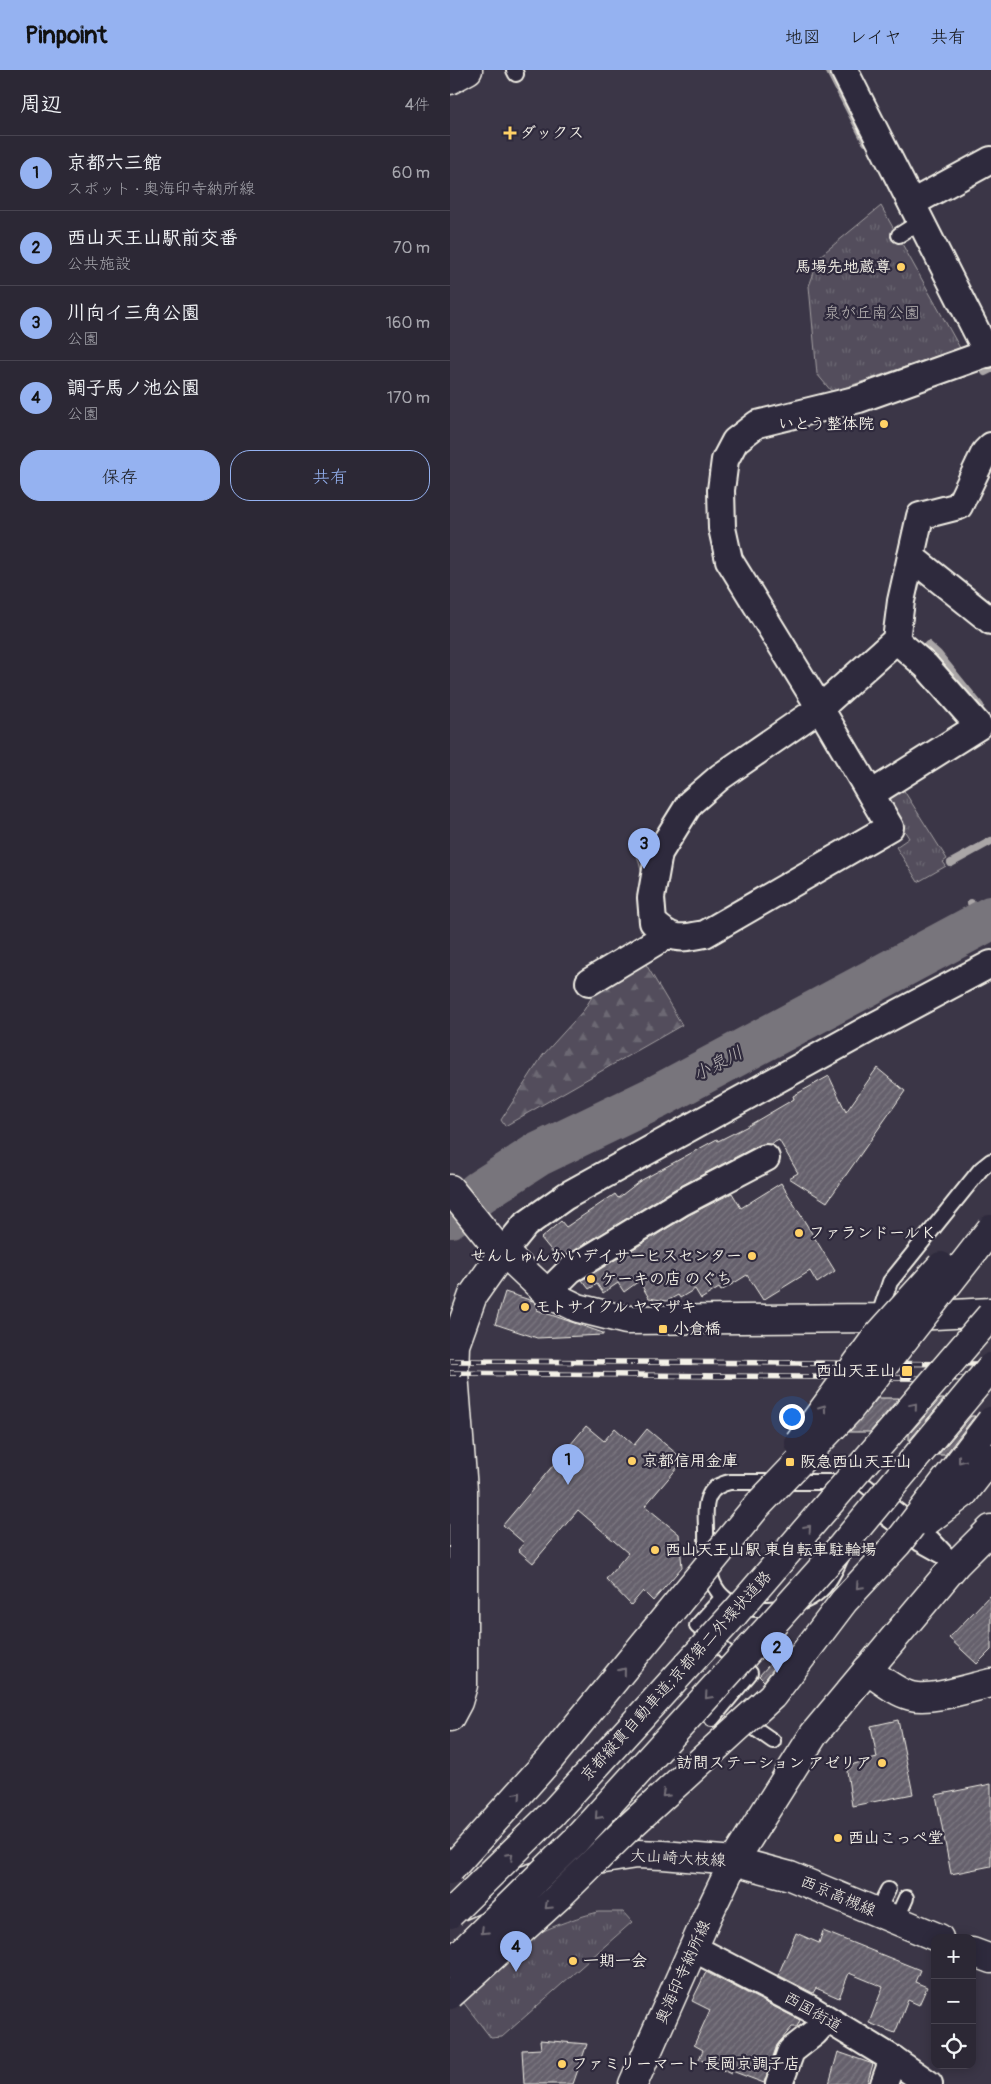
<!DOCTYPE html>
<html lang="ja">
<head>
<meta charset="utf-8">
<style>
	:root { --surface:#2c2835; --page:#383441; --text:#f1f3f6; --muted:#a6a6ad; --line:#484450; --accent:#95b2f1 }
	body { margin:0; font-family:Pangolin,"Klee One",sans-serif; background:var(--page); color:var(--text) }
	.controls { position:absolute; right:15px; bottom:15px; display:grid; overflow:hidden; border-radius:10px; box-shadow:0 2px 12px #0003 }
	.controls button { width:45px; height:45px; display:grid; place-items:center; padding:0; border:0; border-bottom:1px solid var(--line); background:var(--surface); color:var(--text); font:25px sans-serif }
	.you { position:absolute; left:341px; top:1346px; width:18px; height:18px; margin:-12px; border:4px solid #fff; border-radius:50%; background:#1a73e8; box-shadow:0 0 0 8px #1a73e833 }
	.badge { display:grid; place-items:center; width:32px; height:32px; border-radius:50%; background:var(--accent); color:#111; font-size:16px; font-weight:700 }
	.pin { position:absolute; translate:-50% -41px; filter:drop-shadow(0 1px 2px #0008) }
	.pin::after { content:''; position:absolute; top:26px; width:18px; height:15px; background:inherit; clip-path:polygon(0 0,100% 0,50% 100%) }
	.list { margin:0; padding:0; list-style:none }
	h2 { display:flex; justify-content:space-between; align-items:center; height:65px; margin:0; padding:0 20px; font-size:21px }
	h2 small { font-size:16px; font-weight:400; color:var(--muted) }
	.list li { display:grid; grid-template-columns:32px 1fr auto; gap:15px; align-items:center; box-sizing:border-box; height:75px; padding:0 20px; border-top:1px solid var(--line) }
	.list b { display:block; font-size:19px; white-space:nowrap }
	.list p { margin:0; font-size:16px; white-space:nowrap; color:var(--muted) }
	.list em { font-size:16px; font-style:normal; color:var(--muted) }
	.actions { display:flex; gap:10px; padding:15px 20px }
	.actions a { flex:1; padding:11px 0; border:1px solid var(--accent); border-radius:20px; text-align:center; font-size:18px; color:var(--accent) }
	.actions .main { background:var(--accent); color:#111 }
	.icon { flex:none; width:28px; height:28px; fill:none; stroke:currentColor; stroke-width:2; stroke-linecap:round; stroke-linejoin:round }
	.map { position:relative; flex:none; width:541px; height:2014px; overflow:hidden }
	header { display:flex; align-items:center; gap:30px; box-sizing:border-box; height:70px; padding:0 25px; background:var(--accent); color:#111 }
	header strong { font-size:24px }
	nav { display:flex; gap:28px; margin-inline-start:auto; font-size:18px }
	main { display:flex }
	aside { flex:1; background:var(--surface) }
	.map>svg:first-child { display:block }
	.forest { fill:url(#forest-firs); stroke:#a4a0a2 }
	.park { fill:url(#park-tufts); stroke:#a4a0a2 }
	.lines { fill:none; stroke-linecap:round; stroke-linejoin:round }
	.stream { stroke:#aaa6a7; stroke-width:8 }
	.river { stroke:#78747b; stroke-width:44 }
	.building { fill:url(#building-hatch); stroke:#f4f1e8 }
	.lane-casing { stroke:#f4f1e8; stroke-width:18 }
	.street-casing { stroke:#f4f1e8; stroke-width:30 }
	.secondary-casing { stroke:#f4f1e8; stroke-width:31 }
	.primary-casing { stroke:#f4f1e8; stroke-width:31 }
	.lane { stroke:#2f2a3d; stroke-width:14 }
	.street { stroke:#2f2a3d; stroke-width:26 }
	.secondary { stroke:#2f2a3d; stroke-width:28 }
	.primary { stroke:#2f2a3d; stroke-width:28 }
	.rail-casing { stroke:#f4f1e8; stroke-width:5.5 }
	.rail { stroke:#2f2a3d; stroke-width:4; stroke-dasharray:11; stroke-linecap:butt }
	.highway-bridge-casing { stroke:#f4f1e8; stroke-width:31; stroke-linecap:butt }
	.highway-bridge { stroke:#2f2a3d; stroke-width:28 }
	.oneway { stroke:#747079 }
	.poi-dot { fill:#ffd166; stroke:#2f2a3d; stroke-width:2 }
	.labels { text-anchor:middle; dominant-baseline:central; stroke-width:4.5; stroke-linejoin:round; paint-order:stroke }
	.poi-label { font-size:16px; font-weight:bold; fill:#f4f1e8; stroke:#2f2a3d; text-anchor:start }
	.park-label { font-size:16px; fill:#bcb8b7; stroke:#2f2a3d }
	.street-label { font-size:16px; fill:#f4f1e8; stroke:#2f2a3d }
	.water-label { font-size:18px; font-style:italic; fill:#b6b2b2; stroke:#2f2a3d }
</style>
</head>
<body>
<header>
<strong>Pinpoint</strong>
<nav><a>地図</a><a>レイヤ</a><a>共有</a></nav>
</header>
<main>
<aside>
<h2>周辺<small>4件</small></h2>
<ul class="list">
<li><span class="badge">1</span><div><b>京都六三館</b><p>スポット · 奥海印寺納所線</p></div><em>60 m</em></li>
<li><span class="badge">2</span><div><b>西山天王山駅前交番</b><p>公共施設</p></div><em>70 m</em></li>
<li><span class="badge">3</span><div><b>川向イ三角公園</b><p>公園</p></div><em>160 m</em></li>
<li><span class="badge">4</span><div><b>調子馬ノ池公園</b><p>公園</p></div><em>170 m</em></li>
</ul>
<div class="actions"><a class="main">保存</a><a>共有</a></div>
</aside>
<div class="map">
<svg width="541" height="2014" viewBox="0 0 541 2014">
	<defs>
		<pattern id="forest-firs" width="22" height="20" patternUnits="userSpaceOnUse" patternTransform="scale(1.25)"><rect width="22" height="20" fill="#534e5c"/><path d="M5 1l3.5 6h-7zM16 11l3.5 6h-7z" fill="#6c6873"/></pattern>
		<pattern id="park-tufts" width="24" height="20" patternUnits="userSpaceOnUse" patternTransform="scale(1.25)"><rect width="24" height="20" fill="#534e5c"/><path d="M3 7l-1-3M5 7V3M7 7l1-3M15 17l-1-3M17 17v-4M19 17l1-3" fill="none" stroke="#6c6873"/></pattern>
		<pattern id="building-hatch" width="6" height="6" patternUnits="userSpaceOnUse" patternTransform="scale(1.25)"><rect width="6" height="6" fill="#65616c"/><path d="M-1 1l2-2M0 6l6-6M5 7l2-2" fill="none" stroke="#7c7881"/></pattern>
	</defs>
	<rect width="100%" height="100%" fill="#3b3647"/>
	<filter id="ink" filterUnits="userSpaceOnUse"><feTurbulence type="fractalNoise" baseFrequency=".02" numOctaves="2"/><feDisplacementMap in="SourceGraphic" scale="10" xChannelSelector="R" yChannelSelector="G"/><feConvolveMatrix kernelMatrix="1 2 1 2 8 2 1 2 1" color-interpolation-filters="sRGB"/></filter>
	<g filter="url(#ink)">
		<path class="forest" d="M 194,891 L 232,955 L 55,1056 L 51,1050 L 93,985 L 134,940 L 149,915 Z"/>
		<g class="park">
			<path d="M 431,136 L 510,278 L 382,322 L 367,304 L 359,216 L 370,186 Z"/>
			<path d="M 451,716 L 497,789 L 493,792 L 496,796 L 468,812 L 446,777 L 459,768 L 435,730 Z"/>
			<path d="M 211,767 L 195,816 L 184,773 Z"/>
			<path d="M 148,1842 L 173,1842 L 182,1852 L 52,1967 L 41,1968 L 0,1915 C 50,1883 89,1857 148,1842 Z"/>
		</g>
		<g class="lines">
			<g class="stream">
				<path d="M 379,0 L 416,72"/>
				<path d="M 535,302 L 541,299"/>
				<path d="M 478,575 L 488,584 L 530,636"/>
				<path d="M 501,793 L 541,771"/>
				<path d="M 521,833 L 529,856"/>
			</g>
			<path class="river" d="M 0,1146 L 30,1122 L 87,1085 L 205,1028 L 541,848"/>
		</g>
		<g class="building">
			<path d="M 427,998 L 455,1021 L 377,1132 L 339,1108 L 348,1103 L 329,1070 L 321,1074 L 309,1075 L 225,1119 L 109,1190 L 91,1168 L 111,1151 L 116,1157 L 165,1124 L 168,1128 L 190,1111 L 267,1069 L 268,1071 L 296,1057 L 344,1029 L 343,1026 L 379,1006 L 396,1042 Z"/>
			<path d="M 331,1113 L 385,1201 L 367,1213 L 360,1201 L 313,1230 L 297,1205 L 271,1221 L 269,1218 L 251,1229 L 245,1219 L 230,1228 L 228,1225 L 217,1231 L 199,1228 L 189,1211 L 174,1222 L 168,1213 L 153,1223 L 147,1214 L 139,1219 L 132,1210 L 239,1145 L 282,1123 L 291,1138 Z"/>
			<path d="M 55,1222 L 83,1231 L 88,1236 L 87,1240 L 153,1263 L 153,1265 L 87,1268 L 45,1254 Z"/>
			<path d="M 428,1328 L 449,1328 L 420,1362 L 399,1362 Z"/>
			<path d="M 490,1329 L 494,1329 L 459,1371 L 459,1364 Z"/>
			<path d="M 521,1346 L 525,1346 L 495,1385 L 488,1385 Z"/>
			<path d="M 136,1356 L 154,1371 L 165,1358 L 184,1375 L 197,1359 L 234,1390 L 195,1436 L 229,1464 L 232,1497 L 203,1531 L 193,1521 L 181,1535 L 156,1509 L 178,1483 L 128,1440 L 83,1493 L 68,1480 L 74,1473 L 53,1455 Z"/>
			<path d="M 541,1524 L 541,1580 L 527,1594 L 499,1568 Z"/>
			<path d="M 329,1584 L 332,1587 L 314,1611 L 309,1606 Z"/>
			<path d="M 448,1650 L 463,1724 L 402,1736 L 397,1701 L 404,1694 L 427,1688 L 421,1656 Z"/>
			<path d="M 541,1714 L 541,1796 L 501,1804 L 486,1725 Z"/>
			<path d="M 373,1861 L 470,1900 L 465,1912 L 477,1917 L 469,1935 L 458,1930 L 445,1963 L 419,1953 L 433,1917 L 399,1903 L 389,1928 L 366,1918 L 363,1923 L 328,1905 L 346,1863 L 369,1873 Z"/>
			<path d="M 256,1902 L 350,1950 L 347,1957 L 342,1957 L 327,1975 L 314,2013 L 282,2001 L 281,2004 L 249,1989 L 253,1980 L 244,1975 L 260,1940 L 242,1931 Z"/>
			<path d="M 90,1970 L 137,1974 L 123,2014 L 74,2014 L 72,1980 L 91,1979 Z"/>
			<path d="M 388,1982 L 423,1994 L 417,2014 L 379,2014 Z"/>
		</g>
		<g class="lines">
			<defs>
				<g id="lane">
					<path d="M 64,0 L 66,4"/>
					<path d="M 449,165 L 471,151"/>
					<path d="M 428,1248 L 440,1212 L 531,1099 L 541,1091"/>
					<path d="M 280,1412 L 411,1412 L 478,1464 L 506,1494 L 470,1474 L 431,1444 C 423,1444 415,1443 409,1448 C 402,1454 400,1464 397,1472 C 380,1517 368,1536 317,1539 C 261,1542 256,1505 256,1460 C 256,1449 254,1435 259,1426 C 263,1417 271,1414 280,1412 Z"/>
					<path d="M 262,1649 L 300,1603 L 247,1556 L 273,1527"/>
					<path d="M 303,1657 L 323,1671"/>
					<path d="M 427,1842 L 438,1820"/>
					<path d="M 446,1850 L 456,1828"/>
				</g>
				<g id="street">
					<path d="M 394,0 L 538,284"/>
					<path d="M 462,133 L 541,90"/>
					<path d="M 541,282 L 409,329 L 307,354 L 285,371 L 275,390 L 271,420 L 272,458 L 279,490 L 370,638 L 446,570 L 451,531 L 470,446 L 509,436 L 535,382 L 541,376"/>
					<path d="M 461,487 L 541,551"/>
					<path d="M 370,638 L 440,757 L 255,864 C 229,869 223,871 203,852 L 201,828 L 209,783 L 240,733 L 270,707 Z"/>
					<path d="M 421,724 L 529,656 L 476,596 L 446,570"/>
					<path d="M 139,912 L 217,865"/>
					<path d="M 54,1181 L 75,1155 L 116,1126 L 424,956 L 541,894"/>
					<path d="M 97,1223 L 120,1200 L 232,1132 L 316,1088"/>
					<path d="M 243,1878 L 359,1938 L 443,1989 L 479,2014"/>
					<path d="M 329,2014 L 341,1981 L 364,1963 L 376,1950"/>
					<path d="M 434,2014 L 443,1989"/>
				</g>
				<g id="secondary">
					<path d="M 0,10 L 18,0"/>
					<path d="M 0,1119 L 42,1171 L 97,1223 L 128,1238 L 176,1250 L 428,1248 L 541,1242"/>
					<path d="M 417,1600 C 431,1609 445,1622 461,1626 C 482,1631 519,1618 541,1613"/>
					<path d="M 0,1647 L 8,1632 L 13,1615 L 13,1420 L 4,1303 L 5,1275 L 23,1225 L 54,1181"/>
					<path d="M 183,2014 L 258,1845 L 284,1791"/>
				</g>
				<g id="primary">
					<path d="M 284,1791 L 364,1664 L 506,1494 L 541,1459"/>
					<path d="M 8,1837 L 52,1818 L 123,1794 L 186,1784 L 213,1785 L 284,1791 L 340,1806 L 489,1868"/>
					<path d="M 522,1882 L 541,1889"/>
				</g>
			</defs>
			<use href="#lane" class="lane-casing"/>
			<use href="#street" class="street-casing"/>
			<use href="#secondary" class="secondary-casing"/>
			<use href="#primary" class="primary-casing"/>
			<use href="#lane" class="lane"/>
			<use href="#street" class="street"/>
			<use href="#secondary" class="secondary"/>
			<use href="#primary" class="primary"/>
			<defs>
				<g id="rail">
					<path d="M 0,1291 L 541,1294"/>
					<path d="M 0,1303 L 541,1309"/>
				</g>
			</defs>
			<use href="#rail" class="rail-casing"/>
			<use href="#rail" class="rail"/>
			<defs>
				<g id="highway-bridge">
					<path d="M 349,1373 L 425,1269 L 491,1196"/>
					<path d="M 477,1451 L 514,1423 L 541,1388"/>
					<path d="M 0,1800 L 99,1690 L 307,1436 L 398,1341 L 541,1159"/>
					<path d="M 0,1844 L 101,1745 L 285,1543 L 541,1245"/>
					<path d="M 0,1894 L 125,1771 L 317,1560 L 392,1476 L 541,1297"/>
					<path d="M 0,1925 L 108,1827 L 177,1759 L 322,1626 L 394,1531 L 447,1474 L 541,1351"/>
				</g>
			</defs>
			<use href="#highway-bridge" class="highway-bridge-casing"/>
			<use href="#highway-bridge" class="highway-bridge"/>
		</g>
		<defs><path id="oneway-chevron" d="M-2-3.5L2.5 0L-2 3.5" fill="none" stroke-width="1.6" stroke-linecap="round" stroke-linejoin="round" transform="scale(1.25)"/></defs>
		<g class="oneway">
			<use href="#oneway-chevron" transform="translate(464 1336) rotate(-50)"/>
			<use href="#oneway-chevron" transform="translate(373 1338) rotate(-54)"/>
			<use href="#oneway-chevron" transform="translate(511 1390) rotate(127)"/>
			<use href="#oneway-chevron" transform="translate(358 1458) rotate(-49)"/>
			<use href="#oneway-chevron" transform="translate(409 1516) rotate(133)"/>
			<use href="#oneway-chevron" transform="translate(173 1601) rotate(-51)"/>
			<use href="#oneway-chevron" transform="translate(258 1626) rotate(132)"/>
			<use href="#oneway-chevron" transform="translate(215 1724) rotate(137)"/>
			<use href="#oneway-chevron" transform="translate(68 1725) rotate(-48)"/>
			<use href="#oneway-chevron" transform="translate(148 1746) rotate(132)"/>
			<use href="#oneway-chevron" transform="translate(60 1786) rotate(-45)"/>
			<use href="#oneway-chevron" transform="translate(98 1836) rotate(137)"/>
			<use href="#oneway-chevron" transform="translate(34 1861) rotate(136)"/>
		</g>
	</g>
	<g class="poi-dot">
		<path d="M57.5 55.5h5v5h5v5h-5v5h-5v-5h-5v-5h5z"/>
		<circle cx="451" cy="197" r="5"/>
		<circle cx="434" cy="354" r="5"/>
		<circle cx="349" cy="1163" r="5"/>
		<circle cx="302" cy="1186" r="5"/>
		<circle cx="141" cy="1209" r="5"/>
		<circle cx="75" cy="1237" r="5"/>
		<rect x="208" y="1254" width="10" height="10" rx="2.5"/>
		<rect x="451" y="1295" width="12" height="12" rx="2.5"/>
		<circle cx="182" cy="1391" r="5"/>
		<rect x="335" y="1387" width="10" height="10" rx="2.5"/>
		<circle cx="205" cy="1480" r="5"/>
		<circle cx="432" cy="1693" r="5"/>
		<circle cx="388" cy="1768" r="5"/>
		<circle cx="123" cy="1891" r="5"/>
		<circle cx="112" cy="1994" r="5"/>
	</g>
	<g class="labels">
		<g class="poi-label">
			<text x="70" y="63">ダックス</text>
			<text x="441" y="197" text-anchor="end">馬場先地蔵尊</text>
			<text x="424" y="354" text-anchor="end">いとう整体院</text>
			<text x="359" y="1163">ファランドールＫ</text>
			<text x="292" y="1186" text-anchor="end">せんしゅんかいデイサーヒスセンター</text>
			<text x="151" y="1209">ケーキの店 のぐち</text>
			<text x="85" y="1237">モトサイクル ヤマザキ</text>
			<text x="223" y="1259">小倉橋</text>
			<text x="446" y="1301" text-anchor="end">西山天王山</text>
			<text x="192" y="1391">京都信用金庫</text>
			<text x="350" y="1392">阪急西山天王山</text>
			<text x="215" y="1480">西山天王山駅 東自転車駐輪場</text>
			<text x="422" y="1693" text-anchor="end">訪問ステーション アゼリア</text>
			<text x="398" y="1768">西山こっぺ堂</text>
			<text x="133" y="1891">一期一会</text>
			<text x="122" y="1994">ファミリーマート 長岡京調子店</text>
		</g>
		<g class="park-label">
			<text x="422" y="243">泉が丘南公園</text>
		</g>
		<g class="street-label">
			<text transform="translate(226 1606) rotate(-48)">京都縦貫自動車道;京都第二外環状道路</text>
			<text transform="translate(228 1788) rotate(3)">大山崎大枝線</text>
			<text transform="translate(388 1826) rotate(23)">西京高槻線</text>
			<text transform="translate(233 1902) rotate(-66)">奥海印寺納所線</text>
			<text transform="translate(363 1942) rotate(30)">西国街道</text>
		</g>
		<g class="water-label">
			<text transform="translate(268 994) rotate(-28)">小泉川</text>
		</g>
	</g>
</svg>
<div class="controls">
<button>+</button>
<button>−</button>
<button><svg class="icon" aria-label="locate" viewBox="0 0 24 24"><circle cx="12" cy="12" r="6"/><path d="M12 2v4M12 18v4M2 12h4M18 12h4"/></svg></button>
</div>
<div class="you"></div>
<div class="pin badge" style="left:118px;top:1415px">1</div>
<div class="pin badge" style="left:327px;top:1603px">2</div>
<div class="pin badge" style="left:194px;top:799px">3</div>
<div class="pin badge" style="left:66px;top:1902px">4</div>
</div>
</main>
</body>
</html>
